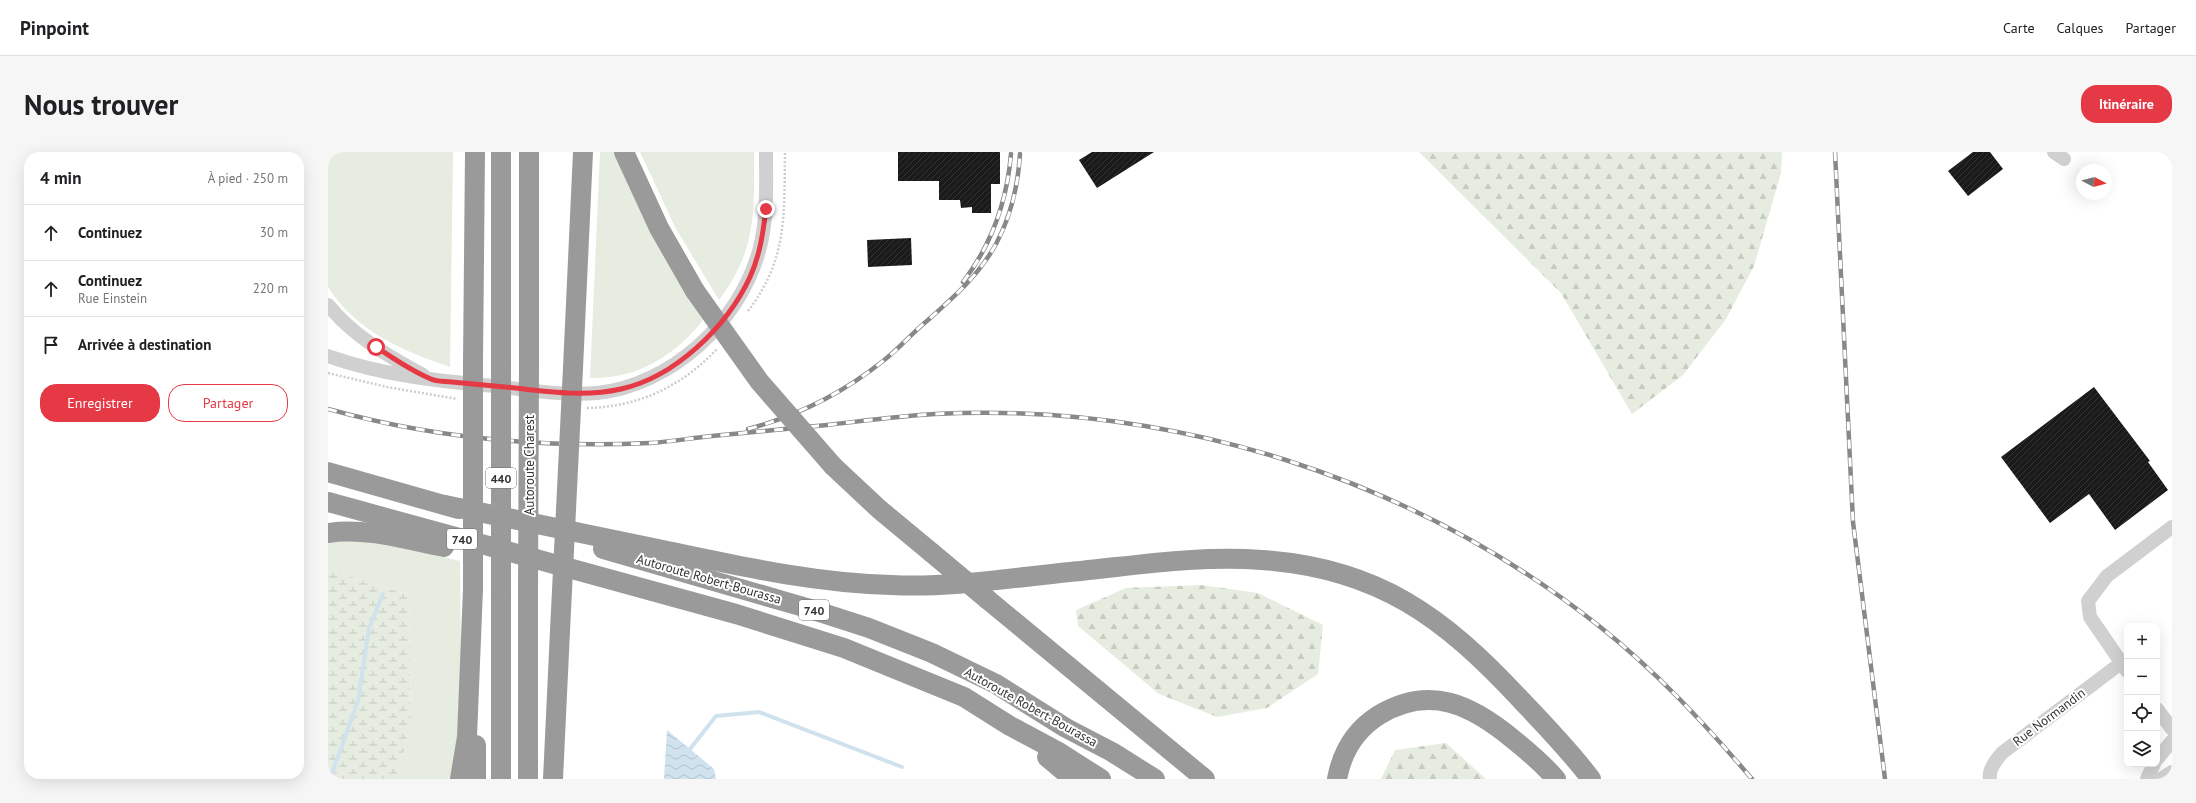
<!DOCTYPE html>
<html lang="fr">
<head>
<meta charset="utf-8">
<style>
	:root { --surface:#fff; --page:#f6f6f6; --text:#202124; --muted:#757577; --line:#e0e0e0; --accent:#e63946 }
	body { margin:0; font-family:"PT Sans",sans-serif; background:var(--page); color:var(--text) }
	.controls { position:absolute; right:12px; bottom:12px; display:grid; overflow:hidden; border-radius:8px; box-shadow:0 4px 16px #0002 }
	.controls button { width:36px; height:36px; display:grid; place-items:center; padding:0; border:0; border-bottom:1px solid var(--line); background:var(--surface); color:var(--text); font:20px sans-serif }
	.compass { position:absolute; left:1748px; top:12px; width:36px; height:36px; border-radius:50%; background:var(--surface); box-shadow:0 4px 16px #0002; rotate:97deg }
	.stop { position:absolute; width:12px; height:12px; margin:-9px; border:3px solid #e63946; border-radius:50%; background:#fff }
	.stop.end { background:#e63946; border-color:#fff; box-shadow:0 1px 4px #0008 }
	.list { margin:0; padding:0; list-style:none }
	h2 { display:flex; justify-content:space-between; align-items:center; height:52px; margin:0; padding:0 16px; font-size:17px }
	h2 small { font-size:13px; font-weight:400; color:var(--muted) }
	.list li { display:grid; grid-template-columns:26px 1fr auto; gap:12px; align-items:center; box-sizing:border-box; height:56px; padding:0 16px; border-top:1px solid var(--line) }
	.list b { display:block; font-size:15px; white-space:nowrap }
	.list p { margin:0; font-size:13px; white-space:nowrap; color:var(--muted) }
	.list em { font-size:13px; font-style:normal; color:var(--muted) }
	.actions { display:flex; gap:8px; padding:12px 16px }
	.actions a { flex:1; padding:9px 0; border:1px solid var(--accent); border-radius:16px; text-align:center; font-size:14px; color:var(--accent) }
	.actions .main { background:var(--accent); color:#fff }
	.icon { flex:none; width:22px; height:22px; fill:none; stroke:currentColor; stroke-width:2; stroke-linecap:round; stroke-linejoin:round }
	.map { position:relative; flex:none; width:1844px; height:627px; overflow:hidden; border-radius:16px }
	header { display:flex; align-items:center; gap:24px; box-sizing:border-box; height:56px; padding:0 20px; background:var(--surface); border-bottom:1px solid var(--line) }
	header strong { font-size:19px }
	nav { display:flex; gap:22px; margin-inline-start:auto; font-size:14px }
	.intro { display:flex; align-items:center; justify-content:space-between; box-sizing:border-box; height:96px; padding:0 24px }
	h1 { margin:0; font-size:28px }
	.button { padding:10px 18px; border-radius:16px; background:var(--accent); color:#fff; font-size:14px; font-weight:700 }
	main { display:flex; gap:24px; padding:0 24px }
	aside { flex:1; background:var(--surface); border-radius:16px; box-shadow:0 4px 16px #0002 }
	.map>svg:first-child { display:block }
	.grass { fill:#e6ecdf }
	.forest { fill:url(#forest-firs) }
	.wetland { fill:url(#wetland-marsh) }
	.water { fill:url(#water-waves) }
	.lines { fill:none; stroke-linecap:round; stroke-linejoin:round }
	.stream { stroke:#cfe2ee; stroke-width:4 }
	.building { fill:url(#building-hatch) }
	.path { stroke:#cdcdcd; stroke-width:2.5; stroke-dasharray:2 2; stroke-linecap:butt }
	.minor { stroke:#d0d0d0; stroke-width:14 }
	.highway { stroke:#9a9a9a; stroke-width:20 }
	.rail-casing { stroke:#888; stroke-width:4.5 }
	.rail { stroke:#fff; stroke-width:3; stroke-dasharray:9; stroke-linecap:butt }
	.highway-bridge { stroke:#9a9a9a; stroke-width:20 }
	.route { stroke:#e63946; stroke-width:5 }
	.labels { text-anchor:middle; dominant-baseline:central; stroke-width:4; stroke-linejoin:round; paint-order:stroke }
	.shield { fill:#fff; stroke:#707070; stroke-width:1 }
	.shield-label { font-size:12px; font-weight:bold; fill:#333 }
	.street-label { font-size:13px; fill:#333; stroke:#fff }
</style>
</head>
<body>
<header>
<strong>Pinpoint</strong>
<nav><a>Carte</a><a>Calques</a><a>Partager</a></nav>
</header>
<div class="intro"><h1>Nous trouver</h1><a class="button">Itinéraire</a></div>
<main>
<aside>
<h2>4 min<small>À pied · 250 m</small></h2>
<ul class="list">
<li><svg class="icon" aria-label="ahead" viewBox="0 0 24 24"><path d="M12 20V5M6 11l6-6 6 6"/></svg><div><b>Continuez</b></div><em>30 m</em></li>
<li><svg class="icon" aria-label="ahead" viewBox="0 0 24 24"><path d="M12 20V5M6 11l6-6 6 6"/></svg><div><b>Continuez</b><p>Rue Einstein</p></div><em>220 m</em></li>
<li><svg class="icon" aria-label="arrive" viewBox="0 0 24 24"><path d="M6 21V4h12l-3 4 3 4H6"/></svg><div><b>Arrivée à destination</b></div></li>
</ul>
<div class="actions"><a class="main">Enregistrer</a><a>Partager</a></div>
</aside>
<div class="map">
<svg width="1844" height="627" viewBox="0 0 1844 627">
	<defs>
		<pattern id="forest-firs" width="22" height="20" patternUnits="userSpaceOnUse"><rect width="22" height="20" fill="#e6ecdf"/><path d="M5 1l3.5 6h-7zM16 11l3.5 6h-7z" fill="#c6cbc0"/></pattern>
		<pattern id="wetland-marsh" width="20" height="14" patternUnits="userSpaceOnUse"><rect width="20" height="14" fill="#e6ecdf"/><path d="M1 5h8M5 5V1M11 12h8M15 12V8" fill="none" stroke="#c6cbc0"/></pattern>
		<pattern id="water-waves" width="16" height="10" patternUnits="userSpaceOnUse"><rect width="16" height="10" fill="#cfe2ee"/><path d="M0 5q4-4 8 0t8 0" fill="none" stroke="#b2c2cd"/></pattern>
		<pattern id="building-hatch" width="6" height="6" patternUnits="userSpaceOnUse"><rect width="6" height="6" fill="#1a1a1a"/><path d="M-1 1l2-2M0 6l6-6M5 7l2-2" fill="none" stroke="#333"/></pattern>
	</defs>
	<rect width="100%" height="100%" fill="#fff"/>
	<g class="grass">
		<path d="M 0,0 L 125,0 L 122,215 C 73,198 29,180 0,135 Z"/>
		<path d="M 272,0 L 287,0 L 341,112 L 375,168 C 347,204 309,227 262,226 Z"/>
		<path d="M 312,0 L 426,0 C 426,60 429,98 391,148 L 347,75 Z"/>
		<path d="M 36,388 L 67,393 L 132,409 L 133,503 L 130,590 L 123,627 L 68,627 L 83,572 L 81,443 L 21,424 L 0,410 L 0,391 Z"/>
	</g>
	<g class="forest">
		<path d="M 1091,0 L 1454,0 L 1453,21 L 1426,114 L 1398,167 L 1355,223 L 1304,262 L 1233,141 Z"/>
		<path d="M 873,433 L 930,441 L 995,473 L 990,522 L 939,556 L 889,565 L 831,542 L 750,474 L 748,458 L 798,436 Z"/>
		<path d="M 1118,591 L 1158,627 L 1053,627 L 1067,598 Z"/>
	</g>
	<path class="wetland" d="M 0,410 L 21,424 L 81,443 L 83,572 L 68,627 L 0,627 Z"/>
	<path class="water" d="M 339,578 L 386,617 L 388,627 L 336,627 Z"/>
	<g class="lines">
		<g class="stream">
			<path d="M 362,601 L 362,597 L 388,564 L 431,560 L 574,615"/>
			<path d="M 2,627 L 30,549 L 41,476 L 55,442"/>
		</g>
	</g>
	<g class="building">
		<path d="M 570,0 L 672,0 L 672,32 L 663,32 L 663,61 L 644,61 L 644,55 L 633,56 L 632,48 L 611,48 L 611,29 L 570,29 Z"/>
		<path d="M 764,0 L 826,0 L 769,36 L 751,8 Z"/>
		<path d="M 1645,0 L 1662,0 L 1675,17 L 1640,44 L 1620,19 Z"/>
		<path d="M 583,86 L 584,113 L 540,115 L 539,88 Z"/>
		<path d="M 1766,235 L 1822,309 L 1820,310 L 1840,338 L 1787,378 L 1761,342 L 1722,371 L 1673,305 Z"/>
	</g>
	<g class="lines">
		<g class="path">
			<path d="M 420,159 C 460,107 456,62 457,0"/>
			<path d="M 0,221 L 59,235 L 129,247"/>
			<path d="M 259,256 C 311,255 354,234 389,197"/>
		</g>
		<g class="minor">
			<path d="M 1726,0 L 1736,7"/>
			<path d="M 0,153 C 25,184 60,204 95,223"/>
			<path d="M 0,204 C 53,223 110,229 166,234 C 200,238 236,244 269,241 C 343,233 411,171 431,99 C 440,67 438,33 438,0"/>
			<path d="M 1799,519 L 1762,465 L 1760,449 L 1779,424 L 1844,375"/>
			<path d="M 1829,557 L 1844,577"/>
			<path d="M 1829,607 L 1844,589"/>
			<path d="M 1662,627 C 1660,618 1668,608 1674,601 L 1793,511"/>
			<path d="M 1819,627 L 1826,612"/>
			<path d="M 1833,627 L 1844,620"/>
		</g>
		<g class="highway">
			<path d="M 173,0 L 173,213"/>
			<path d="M 201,0 L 201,215"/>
			<path d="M 296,0 L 331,76 L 367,139"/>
			<path d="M 145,211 L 147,0"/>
			<path d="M 245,216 L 255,0"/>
			<path d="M 505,314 L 551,357 L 604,401"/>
			<path d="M 0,320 L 130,357"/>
			<path d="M 0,350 L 408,462 L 516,496 L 636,545 L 682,574 L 729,599 L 773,627"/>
			<path d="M 117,353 C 188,367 259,382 330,397 C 407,413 484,431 563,433 C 623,436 682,426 742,420 C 805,414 870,403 934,408 C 1050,416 1116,465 1193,548 C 1217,573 1242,599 1263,627"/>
			<path d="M 0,381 C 38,375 79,388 116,395"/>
			<path d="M 275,397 L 479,456 L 541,476 L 604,501 L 668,532 L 738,576 L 784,600 L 827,627"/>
			<path d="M 173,439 L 173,627"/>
			<path d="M 200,441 L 200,627"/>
			<path d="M 659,447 L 877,627"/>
			<path d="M 148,593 L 148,627"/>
			<path d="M 719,605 L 745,627"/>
			<path d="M 132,627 L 139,585 L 145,437"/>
			<path d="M 225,627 L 232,479"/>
			<path d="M 1009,627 C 1014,600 1027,578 1051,563 C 1102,532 1144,553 1186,588 C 1201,600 1215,612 1228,627"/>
		</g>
		<defs>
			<g id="rail">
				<path d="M 1507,0 L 1525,370 L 1557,627"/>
				<path d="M 635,130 C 664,92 679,49 683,2"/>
				<path d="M 0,257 C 104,286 214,296 322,291 C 342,290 363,286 384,284 C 422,280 461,277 499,273 C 535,269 571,264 607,262 C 844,250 1084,326 1271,474 C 1328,519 1377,572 1424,627"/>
				<path d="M 420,277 C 469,264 515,241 555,209 C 571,197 584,181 600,168 C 626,145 651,123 668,92 C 683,64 690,34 692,2"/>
			</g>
		</defs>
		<use href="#rail" class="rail-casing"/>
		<use href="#rail" class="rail"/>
		<g class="highway-bridge">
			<path d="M 367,139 L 431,229 L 505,314"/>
			<path d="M 145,211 L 145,437"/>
			<path d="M 604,401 L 659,447"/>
			<path d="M 173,439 L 173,213"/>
			<path d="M 200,441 L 201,215"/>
			<path d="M 232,479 L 245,216"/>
		</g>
	</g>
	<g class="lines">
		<path class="route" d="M 48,195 C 65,206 83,219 103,227 C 109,230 117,229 124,230 C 145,232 166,234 187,236 C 222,240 258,245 293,237 C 347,225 399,175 422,125 C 432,103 435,81 438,57"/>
	</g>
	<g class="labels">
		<g class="shield">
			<rect x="158" y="316" width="30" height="20" rx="3"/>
			<rect x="119" y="377" width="30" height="20" rx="3"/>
			<rect x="471" y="448" width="30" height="20" rx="3"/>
		</g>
		<g class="shield-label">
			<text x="173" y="326">440</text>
			<text x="134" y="387">740</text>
			<text x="486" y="458">740</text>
		</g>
		<g class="street-label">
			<text transform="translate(201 313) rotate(-90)">Autoroute Charest</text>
			<text transform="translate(381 427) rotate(16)">Autoroute Robert-Bourassa</text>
			<text transform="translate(703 555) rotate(29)">Autoroute Robert-Bourassa</text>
			<text transform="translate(1721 565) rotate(-37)">Rue Normandin</text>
		</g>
	</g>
</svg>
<div class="controls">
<button>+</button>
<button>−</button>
<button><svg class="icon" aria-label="locate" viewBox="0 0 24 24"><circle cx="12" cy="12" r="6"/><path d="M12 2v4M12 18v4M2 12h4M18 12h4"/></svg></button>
<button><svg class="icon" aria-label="layers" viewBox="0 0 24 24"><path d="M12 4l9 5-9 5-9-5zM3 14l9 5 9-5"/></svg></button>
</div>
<svg class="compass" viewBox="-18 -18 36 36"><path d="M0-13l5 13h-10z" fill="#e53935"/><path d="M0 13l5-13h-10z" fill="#757577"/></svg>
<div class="stop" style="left:48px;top:195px"></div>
<div class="stop end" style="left:438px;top:57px"></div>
</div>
</main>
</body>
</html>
